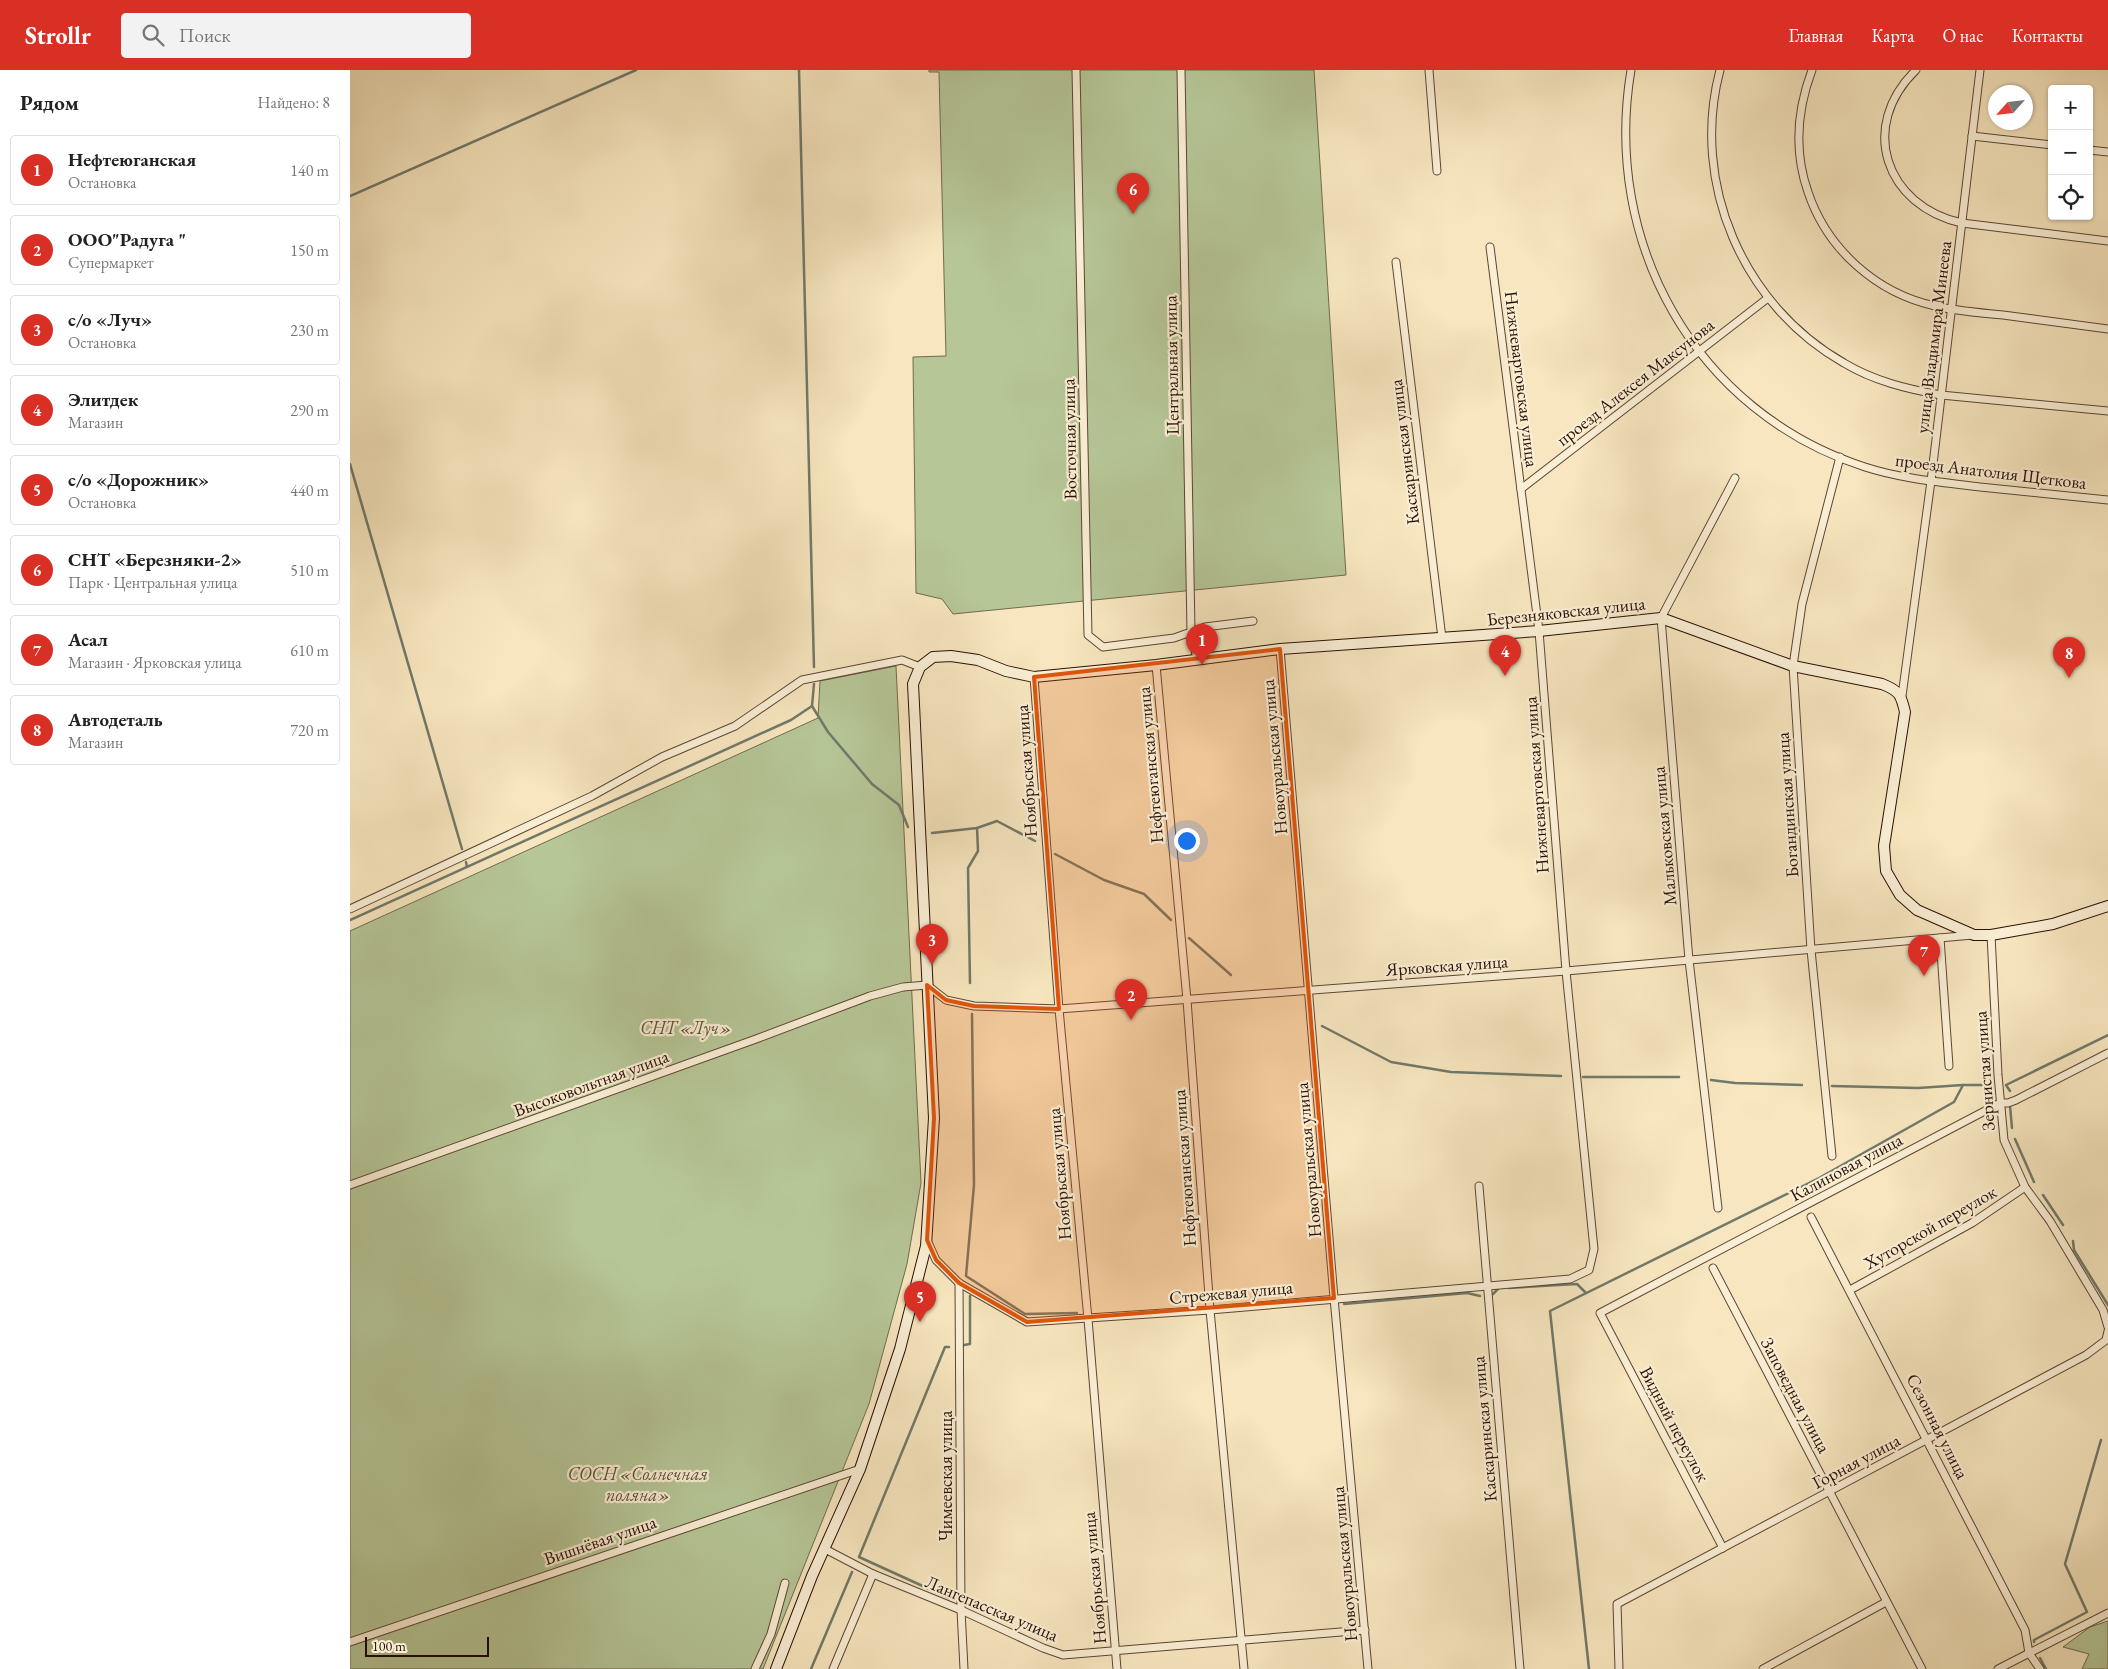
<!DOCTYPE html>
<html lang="ru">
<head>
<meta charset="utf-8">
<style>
	:root { --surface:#fff; --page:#f2f2f2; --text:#222; --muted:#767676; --line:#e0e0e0; --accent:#d93025 }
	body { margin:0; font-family:"EB Garamond",serif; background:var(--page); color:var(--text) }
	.controls { position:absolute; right:15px; top:15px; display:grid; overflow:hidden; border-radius:5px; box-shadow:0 1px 4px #0004 }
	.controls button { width:45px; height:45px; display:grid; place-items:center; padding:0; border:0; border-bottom:1px solid var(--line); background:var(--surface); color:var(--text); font:25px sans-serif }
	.compass { position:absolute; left:1638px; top:15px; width:45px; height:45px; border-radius:50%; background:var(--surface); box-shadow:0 1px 4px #0004; rotate:243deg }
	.scale { position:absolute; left:15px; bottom:12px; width:124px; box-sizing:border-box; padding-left:5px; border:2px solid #2b0f04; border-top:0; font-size:14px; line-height:18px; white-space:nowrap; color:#2b0f04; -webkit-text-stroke:4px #faefd5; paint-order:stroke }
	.you { position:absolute; left:836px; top:770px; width:18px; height:18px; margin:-12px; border:4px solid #fff; border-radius:50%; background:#1a73e8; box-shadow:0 0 0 8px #1a73e833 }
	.badge { display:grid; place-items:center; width:32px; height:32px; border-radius:50%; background:var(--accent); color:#fff; font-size:16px; font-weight:700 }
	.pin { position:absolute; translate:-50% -41px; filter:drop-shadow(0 1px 2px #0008) }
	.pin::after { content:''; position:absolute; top:26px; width:18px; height:15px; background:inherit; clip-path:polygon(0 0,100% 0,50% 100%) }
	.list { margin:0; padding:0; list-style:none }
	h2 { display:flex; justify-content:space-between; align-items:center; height:65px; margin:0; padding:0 20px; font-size:21px }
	h2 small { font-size:16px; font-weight:400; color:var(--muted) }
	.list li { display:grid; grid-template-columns:32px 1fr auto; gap:15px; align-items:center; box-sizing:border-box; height:70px; margin:0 10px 10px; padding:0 10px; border:1px solid var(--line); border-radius:5px }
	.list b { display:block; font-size:19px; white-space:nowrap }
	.list p { margin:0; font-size:16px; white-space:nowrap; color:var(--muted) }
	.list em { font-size:16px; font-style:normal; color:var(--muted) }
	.icon { flex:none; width:28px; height:28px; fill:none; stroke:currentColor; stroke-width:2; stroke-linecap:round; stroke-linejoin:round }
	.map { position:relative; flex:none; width:1758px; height:1599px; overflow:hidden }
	header { display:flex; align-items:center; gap:30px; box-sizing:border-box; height:70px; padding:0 25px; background:var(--accent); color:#fff }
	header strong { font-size:24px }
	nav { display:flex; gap:28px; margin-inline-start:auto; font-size:18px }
	.search { width:350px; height:45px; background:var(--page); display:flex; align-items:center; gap:12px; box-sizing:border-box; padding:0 18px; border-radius:5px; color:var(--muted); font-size:19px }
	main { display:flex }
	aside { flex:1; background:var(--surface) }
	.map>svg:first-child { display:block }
	.green { fill:#b6c697; stroke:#706a4e }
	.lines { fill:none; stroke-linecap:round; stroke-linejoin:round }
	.stream { stroke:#70796a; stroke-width:2.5 }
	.street-casing { stroke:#5e4533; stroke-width:9 }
	.secondary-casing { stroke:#2b0f04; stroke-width:12 }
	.street { stroke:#faefd5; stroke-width:7 }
	.secondary { stroke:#faefd5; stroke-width:10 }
	.marked { fill:#df550c; fill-opacity:0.2; stroke:#df550c; stroke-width:4; stroke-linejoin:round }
	.labels { text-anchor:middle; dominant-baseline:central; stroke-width:4.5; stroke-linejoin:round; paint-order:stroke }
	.street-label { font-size:18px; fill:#2b0f04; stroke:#faefd5 }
	.park-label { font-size:18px; font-style:italic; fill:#5c4f37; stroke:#faefd5 }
</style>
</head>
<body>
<header>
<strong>Strollr</strong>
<div class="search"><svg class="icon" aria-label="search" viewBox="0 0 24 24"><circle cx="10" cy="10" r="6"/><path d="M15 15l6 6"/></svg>Поиск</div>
<nav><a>Главная</a><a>Карта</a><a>О нас</a><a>Контакты</a></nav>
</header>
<main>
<aside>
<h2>Рядом<small>Найдено: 8</small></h2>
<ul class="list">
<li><span class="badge">1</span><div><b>Нефтеюганская</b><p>Остановка</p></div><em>140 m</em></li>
<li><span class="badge">2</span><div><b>ООО&quot;Радуга &quot;</b><p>Супермаркет</p></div><em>150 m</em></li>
<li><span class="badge">3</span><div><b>с/о «Луч»</b><p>Остановка</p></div><em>230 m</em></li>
<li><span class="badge">4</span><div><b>Элитдек</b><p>Магазин</p></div><em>290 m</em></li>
<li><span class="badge">5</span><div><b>с/о «Дорожник»</b><p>Остановка</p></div><em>440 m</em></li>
<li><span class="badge">6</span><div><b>СНТ «Березняки-2»</b><p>Парк · Центральная улица</p></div><em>510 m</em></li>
<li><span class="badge">7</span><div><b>Асал</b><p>Магазин · Ярковская улица</p></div><em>610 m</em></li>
<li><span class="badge">8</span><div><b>Автодеталь</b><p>Магазин</p></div><em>720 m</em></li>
</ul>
</aside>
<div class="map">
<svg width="1758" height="1599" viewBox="0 0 1758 1599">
	<rect width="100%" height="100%" fill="#f7e6bf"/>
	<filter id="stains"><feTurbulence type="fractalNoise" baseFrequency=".004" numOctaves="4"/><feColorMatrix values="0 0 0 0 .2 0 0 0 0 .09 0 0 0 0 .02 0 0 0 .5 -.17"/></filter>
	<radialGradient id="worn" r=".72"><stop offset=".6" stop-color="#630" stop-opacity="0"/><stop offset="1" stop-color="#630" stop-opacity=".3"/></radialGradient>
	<g class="green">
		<path d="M 579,0 L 964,0 L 996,505 L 603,544 L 592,529 L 566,523 L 563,287 L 596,286 L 589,2 L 579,2 Z"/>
		<path d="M 546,596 L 571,1113 L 557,1194 L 519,1334 L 413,1599 L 0,1599 L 0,861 L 468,648 L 470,611 Z"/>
		<path d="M 1758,1551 L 1758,1599 L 1732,1599 L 1739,1584 L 1713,1577 L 1740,1557 Z"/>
	</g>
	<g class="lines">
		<g class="stream">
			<path d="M 449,0 L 464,597"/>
			<path d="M 0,126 L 286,0"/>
			<path d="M 0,394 L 112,779"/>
			<path d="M 462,636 L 478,662 L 522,714 L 549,735 L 558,757"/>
			<path d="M 582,763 L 627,758 L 647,751 L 685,771"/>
			<path d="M 705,784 L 754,810 L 794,824 L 821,850"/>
			<path d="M 116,792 L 117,797"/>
			<path d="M 0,850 L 441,650 L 462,636 L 464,614"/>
			<path d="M 839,868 L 881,905"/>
			<path d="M 620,913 L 618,798 L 628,781 L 627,758"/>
			<path d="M 622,944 L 624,1115 L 616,1206 L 675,1244 L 727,1243"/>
			<path d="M 972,956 L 1041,992 L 1101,1002 L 1211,1006"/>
			<path d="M 1233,1007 L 1329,1007"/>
			<path d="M 1361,1010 L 1385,1013 L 1452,1015"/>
			<path d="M 1482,1016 L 1568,1018 L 1613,1015"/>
			<path d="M 1660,1021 L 1656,1015 L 1758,965"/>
			<path d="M 1660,1036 L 1662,1058"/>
			<path d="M 1665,1069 L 1684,1112"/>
			<path d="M 1693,1125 L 1713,1155"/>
			<path d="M 1723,1171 L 1724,1180 L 1758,1235"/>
			<path d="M 1159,1218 L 1227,1214 L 1236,1223"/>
			<path d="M 1143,1224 L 1149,1218"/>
			<path d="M 994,1234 L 1117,1223 L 1130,1226"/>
			<path d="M 614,1275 L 620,1274 L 620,1226"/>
			<path d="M 599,1277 L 595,1277 L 509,1487 L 599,1528"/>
			<path d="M 1684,1572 L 1684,1570 L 1737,1542 L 1715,1494 L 1751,1370"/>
			<path d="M 1690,1588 L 1696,1599"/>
			<path d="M 461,1599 L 502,1502"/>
			<path d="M 1239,1599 L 1200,1241 L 1469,1108 L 1604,1032 L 1613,1015 L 1634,1015"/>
		</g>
		<defs>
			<g id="street">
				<path d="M 726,0 L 738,565 L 753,577 L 824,568 L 855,557 L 903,551"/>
				<path d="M 831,0 L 841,562 L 847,589"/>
				<path d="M 1079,0 L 1087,101"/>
				<path d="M 1281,0 C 1252,173 1345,342 1515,397 C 1552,409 1591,412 1630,417 C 1673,421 1715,426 1758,430"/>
				<path d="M 1370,0 C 1340,113 1393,236 1494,293 C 1524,311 1557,319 1591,325 L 1758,341"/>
				<path d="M 1462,0 C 1447,40 1444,82 1458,122 C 1477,179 1526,223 1585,236 C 1607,241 1630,243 1653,245 C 1688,250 1723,254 1758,259"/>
				<path d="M 1566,0 C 1508,56 1535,136 1612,153 L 1758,171"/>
				<path d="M 1622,66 L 1702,75"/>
				<path d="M 1739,80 L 1758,82"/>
				<path d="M 1046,192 L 1092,568"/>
				<path d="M 1171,419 L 1418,228"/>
				<path d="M 930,579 L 984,1228 L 1018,1599"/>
				<path d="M 806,595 L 837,930 L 860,1240 L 894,1599"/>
				<path d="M 684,607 L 709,939 L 738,1249 L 767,1599"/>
				<path d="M 1552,626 L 1581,411 L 1630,0"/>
				<path d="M 0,839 L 242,726 L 312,687 L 385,656 L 452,610 L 552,590 L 570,597"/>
				<path d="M 1641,865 L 1648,1005 L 1654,1070 L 1675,1117 L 1700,1151 L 1753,1240 L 1758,1257"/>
				<path d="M 1590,868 L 1599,996"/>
				<path d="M 1482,1086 L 1461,880 L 1443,596 L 1452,534 L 1490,387"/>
				<path d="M 0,1115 L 406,969 L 520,926 L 553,917 L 577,915 L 596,930 L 624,936 L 709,939 L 1216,901 L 1623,865"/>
				<path d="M 1129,1116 L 1170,1599"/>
				<path d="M 1368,1138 L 1339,890 L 1311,548 L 1385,408"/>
				<path d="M 1461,1147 L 1675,1560 L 1679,1583 L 1690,1599"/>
				<path d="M 577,1170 L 586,1190 L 609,1213 L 677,1252 L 860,1240 L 1220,1209 L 1239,1200 L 1244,1179 L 1216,901 L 1189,561 L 1140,177"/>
				<path d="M 1363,1198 L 1572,1599"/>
				<path d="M 609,1213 L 611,1540 L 614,1599"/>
				<path d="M 1500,1220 L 1622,1153 L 1675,1117"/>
				<path d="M 1373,1478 L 1250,1243 L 1650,1033 L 1658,1033 L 1666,1030 L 1758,983"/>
				<path d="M 475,1479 L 523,1504 L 611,1540 L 693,1578 L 713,1585 L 1015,1560"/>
				<path d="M 0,1572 L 510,1399"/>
				<path d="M 405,1599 L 421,1564 L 435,1513"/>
				<path d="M 483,1599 L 523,1504"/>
				<path d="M 1269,1599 L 1267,1534 L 1736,1285 L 1756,1270 L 1758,1261"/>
				<path d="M 1413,1599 L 1536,1532"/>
				<path d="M 1648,1599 L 1758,1543"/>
			</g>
			<path id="secondary" d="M 426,1599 L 462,1506 L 510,1399 L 550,1279 L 576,1176 L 584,1048 L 563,614 L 570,597 L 583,587 L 601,586 L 628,590 L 656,601 L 684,607 L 806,595 L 930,579 L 1189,561 L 1311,548 L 1443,596 L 1532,614 C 1550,621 1551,625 1555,642 L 1534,776 L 1536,801 L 1550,825 L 1567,840 L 1624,865 L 1641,865 L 1703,854 L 1758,836"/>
		</defs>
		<use href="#street" class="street-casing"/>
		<use href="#secondary" class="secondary-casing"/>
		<use href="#street" class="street"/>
		<use href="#secondary" class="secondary"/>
	</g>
	<path class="marked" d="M 930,579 L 984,1228 L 677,1252 L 609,1213 L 586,1190 L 577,1170 L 584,1048 L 577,915 L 596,930 L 624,936 L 709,939 L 684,607 Z"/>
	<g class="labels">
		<g class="street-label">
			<text transform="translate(1583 267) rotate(-83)">улица Владимира Минеева</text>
			<text transform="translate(821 295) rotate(-91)">Центральная улица</text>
			<text transform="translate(1172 309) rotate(83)">Нижневартовская улица</text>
			<text transform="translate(1285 312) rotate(-38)">проезд Алексея Максунова</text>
			<text transform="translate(719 369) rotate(-91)">Восточная улица</text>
			<text transform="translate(1054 382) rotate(-97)">Каскаринская улица</text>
			<text transform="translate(1641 401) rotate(7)">проезд Анатолия Щеткова</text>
			<text transform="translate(1216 541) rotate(-6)">Березняковская улица</text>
			<text transform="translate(924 687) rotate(-95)">Новоуральская улица</text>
			<text transform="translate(800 695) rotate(-95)">Нефтеюганская улица</text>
			<text transform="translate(676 701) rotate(-94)">Ноябрьская улица</text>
			<text transform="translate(1186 715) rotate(-94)">Нижневартовская улица</text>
			<text transform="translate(1437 735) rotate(-94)">Богандинская улица</text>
			<text transform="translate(1314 766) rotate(-95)">Мальковская улица</text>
			<text transform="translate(1097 895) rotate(-4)">Ярковская улица</text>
			<text transform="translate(1634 1001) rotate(-94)">Зернистая улица</text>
			<text transform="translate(241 1013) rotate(-20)">Высоковольтная улица</text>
			<text transform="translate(958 1090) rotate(-95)">Новоуральская улица</text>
			<text transform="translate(1496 1097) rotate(-28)">Калиновая улица</text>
			<text transform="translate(834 1098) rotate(-94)">Нефтеюганская улица</text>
			<text transform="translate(709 1104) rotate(-95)">Ноябрьская улица</text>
			<text transform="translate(1580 1157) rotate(-30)">Хуторской переулок</text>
			<text transform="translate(881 1222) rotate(-5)">Стрежевая улица</text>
			<text transform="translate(1446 1325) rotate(62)">Заповедная улица</text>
			<text transform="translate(1325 1354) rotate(62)">Видный переулок</text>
			<text transform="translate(1588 1356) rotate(63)">Сезонная улица</text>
			<text transform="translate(1134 1359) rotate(-95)">Каскаринская улица</text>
			<text transform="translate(1506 1391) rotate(-28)">Горная улица</text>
			<text transform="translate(595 1406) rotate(-90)">Чимеевская улица</text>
			<text transform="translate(250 1470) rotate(-19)">Вишнёвая улица</text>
			<text transform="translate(994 1494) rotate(-95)">Новоуральская улица</text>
			<text transform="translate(744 1508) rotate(-95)">Ноябрьская улица</text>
			<text transform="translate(642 1538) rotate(23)">Лангепасская улица</text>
		</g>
		<g class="park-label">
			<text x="336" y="957">СНТ «Луч»</text>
			<text x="288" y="1403">СОСН «Солнечная<tspan x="288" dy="21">поляна»</tspan></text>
		</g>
	</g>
	<rect width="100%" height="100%" filter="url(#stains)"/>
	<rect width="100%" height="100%" fill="url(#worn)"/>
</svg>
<div class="controls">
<button>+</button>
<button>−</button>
<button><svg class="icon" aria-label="locate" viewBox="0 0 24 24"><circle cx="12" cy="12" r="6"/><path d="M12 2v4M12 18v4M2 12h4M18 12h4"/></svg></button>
</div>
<svg class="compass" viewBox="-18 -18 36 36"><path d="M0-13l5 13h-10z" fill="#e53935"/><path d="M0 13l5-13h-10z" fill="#767676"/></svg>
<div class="scale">100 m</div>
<div class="you"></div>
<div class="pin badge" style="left:852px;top:595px">1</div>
<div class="pin badge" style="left:781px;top:950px">2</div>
<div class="pin badge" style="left:582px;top:895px">3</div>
<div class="pin badge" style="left:1155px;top:606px">4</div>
<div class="pin badge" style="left:570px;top:1252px">5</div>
<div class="pin badge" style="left:783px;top:144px">6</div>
<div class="pin badge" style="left:1574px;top:906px">7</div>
<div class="pin badge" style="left:1719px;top:608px">8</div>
</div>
</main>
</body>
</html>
